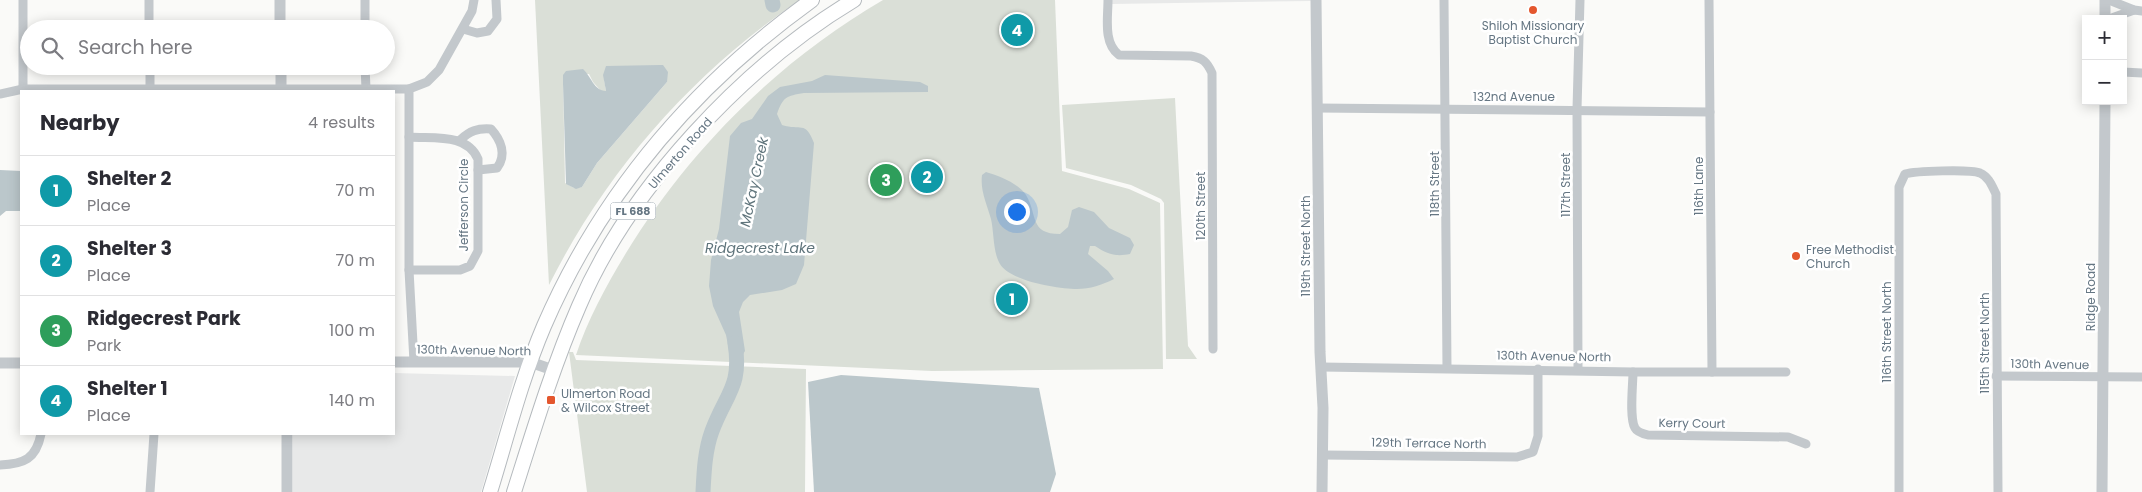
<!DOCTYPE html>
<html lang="en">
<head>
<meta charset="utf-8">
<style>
	:root { --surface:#fff; --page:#f7f7f7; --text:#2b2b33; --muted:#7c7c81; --line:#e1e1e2; --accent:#b45309 }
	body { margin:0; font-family:Poppins,sans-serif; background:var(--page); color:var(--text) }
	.controls { position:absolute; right:15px; top:15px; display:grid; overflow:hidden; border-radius:0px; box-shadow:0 2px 12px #0003 }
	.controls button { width:45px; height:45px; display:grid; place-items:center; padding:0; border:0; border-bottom:1px solid var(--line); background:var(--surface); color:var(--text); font:25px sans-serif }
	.you { position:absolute; left:1016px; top:211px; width:18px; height:18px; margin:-12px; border:4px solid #fff; border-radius:50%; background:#1a73e8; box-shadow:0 0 0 8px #1a73e833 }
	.badge { display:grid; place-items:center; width:32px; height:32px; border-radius:50%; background:var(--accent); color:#fff; font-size:16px; font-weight:700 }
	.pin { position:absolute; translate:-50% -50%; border:2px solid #fff; box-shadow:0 1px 5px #0006 }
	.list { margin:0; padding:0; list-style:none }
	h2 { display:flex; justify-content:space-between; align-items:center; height:65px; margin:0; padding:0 20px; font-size:21px }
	h2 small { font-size:16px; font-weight:400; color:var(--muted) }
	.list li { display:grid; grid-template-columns:32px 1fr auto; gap:15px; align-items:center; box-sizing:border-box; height:70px; padding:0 20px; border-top:1px solid var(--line) }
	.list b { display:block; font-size:19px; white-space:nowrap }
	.list p { margin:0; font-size:16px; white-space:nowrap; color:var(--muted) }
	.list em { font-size:16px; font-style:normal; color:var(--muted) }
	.icon { flex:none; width:28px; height:28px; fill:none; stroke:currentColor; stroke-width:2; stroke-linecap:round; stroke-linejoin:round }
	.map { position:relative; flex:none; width:2142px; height:492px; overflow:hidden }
	.search { position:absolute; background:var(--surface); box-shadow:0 2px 12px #0003; left:20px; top:20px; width:375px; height:55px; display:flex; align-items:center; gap:12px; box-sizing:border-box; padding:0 18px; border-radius:28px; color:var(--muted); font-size:19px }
	.panel { position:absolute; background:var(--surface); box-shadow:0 2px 12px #0003; left:20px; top:90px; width:375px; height:345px; border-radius:0px }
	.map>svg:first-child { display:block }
	.built { fill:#e8e9e9 }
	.green { fill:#dadfd7; fill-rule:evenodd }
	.water { fill:#bbc7cb }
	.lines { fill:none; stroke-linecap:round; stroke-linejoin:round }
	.river { stroke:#bbc7cb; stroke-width:15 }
	.primary-casing { stroke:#b5babe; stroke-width:16 }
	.minor { stroke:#c3c8cc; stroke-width:9 }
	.tertiary { stroke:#c3c8cc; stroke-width:11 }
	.primary { stroke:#fff; stroke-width:14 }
	.poi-dot { fill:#e4572e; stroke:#fff; stroke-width:2 }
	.labels { text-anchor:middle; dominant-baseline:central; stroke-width:5; stroke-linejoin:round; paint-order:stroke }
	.shield { fill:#fff; stroke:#939fa8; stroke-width:1 }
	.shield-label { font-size:11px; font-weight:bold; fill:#657683 }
	.poi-label { font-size:12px; fill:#657683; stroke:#fff; text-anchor:start }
	.street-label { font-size:12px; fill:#657683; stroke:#fff }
	.water-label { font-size:14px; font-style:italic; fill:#60757c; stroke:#fff }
</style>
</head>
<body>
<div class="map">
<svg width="2142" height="492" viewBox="0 0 2142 492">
	<rect width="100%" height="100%" fill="#fafaf8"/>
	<g class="built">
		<path d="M 1112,0 L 1311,0 L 1311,1 L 1112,4 Z"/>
		<path d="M 394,373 L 515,376 L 481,492 L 293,492 L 293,434 L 394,434 Z"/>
	</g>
	<g class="green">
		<path d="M 535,0 L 800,0 C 694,71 606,171 549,285 ZM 605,72 L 667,82 L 597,163 L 582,187 L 574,188 L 565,183 L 563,75 L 589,74 L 593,82 L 601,91 L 606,91 L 604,79 Z"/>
		<path d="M 883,0 L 1055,0 L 1062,171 L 1129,189 L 1160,203 L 1163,369 L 932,371 L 576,355 C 588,319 606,286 626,253 C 690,149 777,62 883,0 Z"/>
		<path d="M 1175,98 L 1188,346 L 1197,359 L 1166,359 L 1164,203 L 1161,199 L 1131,185 L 1066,168 L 1062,105 Z"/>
		<path d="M 569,352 L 573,352 L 576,360 L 806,369 L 805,492 L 587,492 Z"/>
	</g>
	<g class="water">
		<path d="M 660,65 L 663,65 L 668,72 L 667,82 L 597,163 L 582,187 L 576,189 L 566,184 L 563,84 L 563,75 L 566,71 L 583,69 C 591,76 594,91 606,91 L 603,75 L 606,66 Z"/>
		<path d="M 825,75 L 920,82 L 928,86 L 928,92 L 804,93 C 786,96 783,97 777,114 L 782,125 C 801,131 805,120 814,143 L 804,265 L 796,284 L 782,290 L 750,295 L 743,302 L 739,312 L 745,351 L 738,362 L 730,355 L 726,335 L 713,306 L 709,286 L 711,260 L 719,229 L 730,136 L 741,123 L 752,119 L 768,96 L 780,87 L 812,81 Z"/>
		<path d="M 0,170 L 21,171 L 21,211 L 6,211 L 0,216 Z"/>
		<path d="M 986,172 C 999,176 1018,183 1026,195 C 1038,215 1029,234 1060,234 L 1068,227 L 1072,210 L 1079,207 L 1094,212 L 1109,228 L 1130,238 L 1134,245 L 1130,254 C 1115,257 1107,254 1095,246 L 1090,246 L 1088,254 L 1108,271 L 1114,279 C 1102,285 1090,289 1077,289 C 1058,289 1010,281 1000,264 C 993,253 994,232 991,219 C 987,204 980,191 982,175 Z"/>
		<path d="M 841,375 L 1039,388 L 1056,474 L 1050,492 L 814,492 L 808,382 Z"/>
	</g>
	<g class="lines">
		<g class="river">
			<path d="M 772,0 L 773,5"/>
			<path d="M 703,492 C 704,471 705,450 712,431 C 726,393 742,387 735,343"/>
		</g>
		<defs>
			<g id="primary">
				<path d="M 490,492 C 507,437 521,380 544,326 C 602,192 694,85 812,0"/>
				<path d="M 514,492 C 534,429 553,366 579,306 C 629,188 744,66 854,0"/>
			</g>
		</defs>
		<use href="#primary" class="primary-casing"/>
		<g class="minor">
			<path d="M 23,0 L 23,89"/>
			<path d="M 149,0 L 149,29"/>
			<path d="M 365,0 L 365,29"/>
			<path d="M 1108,0 C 1108,18 1103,43 1119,55 L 1191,56 C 1203,58 1207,62 1212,73 L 1213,349"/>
			<path d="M 1444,0 L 1447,368"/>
			<path d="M 1709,0 L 1712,372"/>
			<path d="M 2109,0 L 2134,10 L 2142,11"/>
			<path d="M 2109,19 L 2134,10"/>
			<path d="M 463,29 L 477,33 L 488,31 L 497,19 L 496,0"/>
			<path d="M 150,66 L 150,89"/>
			<path d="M 365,66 L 366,89"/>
			<path d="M 2123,72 L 2142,73"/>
			<path d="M 0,94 L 23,89 L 409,89"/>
			<path d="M 1318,108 L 1710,112"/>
			<path d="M 409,137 C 434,139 467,133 478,159 L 478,251 L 470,266 L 460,270 L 409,270"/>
			<path d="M 460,140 C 470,131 477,128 491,129 C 501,140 507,155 497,168 L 478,170"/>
			<path d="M 414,362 L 409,270 L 409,89 L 427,82 L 439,70 L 472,11 L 474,0"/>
			<path d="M 1322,367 L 1633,372 L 1786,372"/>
			<path d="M 1578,370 L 1577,109 L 1580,0"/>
			<path d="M 1633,372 C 1633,384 1629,418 1635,428 C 1637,432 1644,434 1648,435 L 1788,437 L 1806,444"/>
			<path d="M 1996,376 L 2142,377"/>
			<path d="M 1323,455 L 1517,457 L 1533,452 L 1538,436 L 1538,369"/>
			<path d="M 0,465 C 24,464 36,459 41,434"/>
			<path d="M 150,492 L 154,434"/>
			<path d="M 1899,492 L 1899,187 L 1905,174 C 1915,171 1970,169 1980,173 C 1989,177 1992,186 1996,194 L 1998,492"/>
		</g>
		<g class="tertiary">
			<path d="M 280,0 L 280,29"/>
			<path d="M 1316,0 L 1320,352 L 1323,408 L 1322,492"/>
			<path d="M 2105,19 L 2105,0"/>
			<path d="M 281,66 L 281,91"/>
			<path d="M 394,362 L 530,362 L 553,370"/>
			<path d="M 0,363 L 21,363"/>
			<path d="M 287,434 L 287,492"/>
			<path d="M 2102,492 L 2105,101"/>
		</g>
		<use href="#primary" class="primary"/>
	</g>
	<g class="poi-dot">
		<circle cx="1533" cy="10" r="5"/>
		<circle cx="1796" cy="256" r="5"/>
		<rect x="546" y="395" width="10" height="10" rx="2.5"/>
	</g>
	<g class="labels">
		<rect class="shield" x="610.5" y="202.5" width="45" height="17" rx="4"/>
		<g class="shield-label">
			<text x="633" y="211">FL 688</text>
		</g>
		<g class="poi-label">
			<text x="1533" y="25" text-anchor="middle">Shiloh Missionary<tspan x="1533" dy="14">Baptist Church</tspan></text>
			<text x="1806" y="249">Free Methodist<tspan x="1806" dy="14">Church</tspan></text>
			<text x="561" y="393">Ulmerton Road<tspan x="561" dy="14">&amp; Wilcox Street</tspan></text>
		</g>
		<g class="street-label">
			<text x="1514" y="96">132nd Avenue</text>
			<text transform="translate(680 153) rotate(-49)">Ulmerton Road</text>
			<text transform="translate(1434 184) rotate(-90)">118th Street</text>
			<text transform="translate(1565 185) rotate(-90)">117th Street</text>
			<text transform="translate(1698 186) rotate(-90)">116th Lane</text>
			<text transform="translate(463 205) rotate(-90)">Jefferson Circle</text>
			<text transform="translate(1200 206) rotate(-90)">120th Street</text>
			<text transform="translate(1305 246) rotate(-90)">119th Street North</text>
			<text transform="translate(2090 297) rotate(-90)">Ridge Road</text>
			<text transform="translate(1886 332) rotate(-90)">116th Street North</text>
			<text transform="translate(1984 343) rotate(-90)">115th Street North</text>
			<text transform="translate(474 350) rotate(1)">130th Avenue North</text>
			<text transform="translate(1554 356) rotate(1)">130th Avenue North</text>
			<text transform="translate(2050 364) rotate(1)">130th Avenue</text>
			<text transform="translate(1692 423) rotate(1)">Kerry Court</text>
			<text transform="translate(1429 443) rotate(1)">129th Terrace North</text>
		</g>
		<g class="water-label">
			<text transform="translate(754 182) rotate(-78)">McKay Creek</text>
			<text x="760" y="248">Ridgecrest Lake</text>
		</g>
	</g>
</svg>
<div class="controls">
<button>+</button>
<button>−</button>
</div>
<div class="you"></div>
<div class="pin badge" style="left:1012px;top:299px;background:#0f9aa8">1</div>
<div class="pin badge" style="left:927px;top:177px;background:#0f9aa8">2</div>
<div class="pin badge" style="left:886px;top:180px;background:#2e9e5b">3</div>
<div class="pin badge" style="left:1017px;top:30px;background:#0f9aa8">4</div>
<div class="search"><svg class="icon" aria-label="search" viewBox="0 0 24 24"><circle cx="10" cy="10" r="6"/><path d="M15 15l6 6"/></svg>Search here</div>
<section class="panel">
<h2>Nearby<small>4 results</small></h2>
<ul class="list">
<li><span class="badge" style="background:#0f9aa8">1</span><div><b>Shelter 2</b><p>Place</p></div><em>70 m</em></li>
<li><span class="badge" style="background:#0f9aa8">2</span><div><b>Shelter 3</b><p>Place</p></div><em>70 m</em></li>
<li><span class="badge" style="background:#2e9e5b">3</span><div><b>Ridgecrest Park</b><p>Park</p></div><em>100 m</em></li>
<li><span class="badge" style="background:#0f9aa8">4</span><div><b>Shelter 1</b><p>Place</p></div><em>140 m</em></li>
</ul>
</section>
</div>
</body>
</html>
